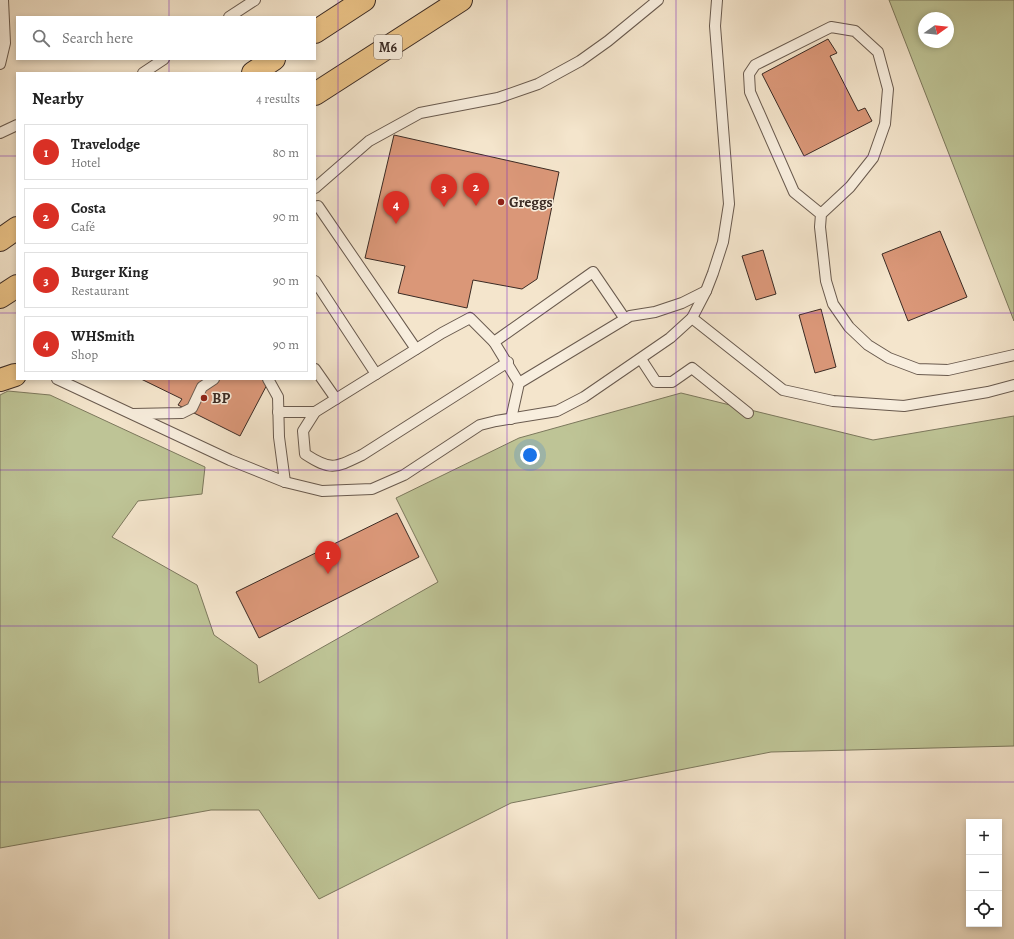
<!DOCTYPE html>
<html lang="en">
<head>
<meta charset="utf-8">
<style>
	:root { --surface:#fff; --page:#f6f6f6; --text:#222; --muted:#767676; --line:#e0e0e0; --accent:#d93025 }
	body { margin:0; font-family:Alegreya,serif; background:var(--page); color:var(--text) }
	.controls { position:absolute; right:12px; bottom:12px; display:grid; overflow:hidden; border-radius:0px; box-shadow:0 2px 6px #0003 }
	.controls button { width:36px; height:36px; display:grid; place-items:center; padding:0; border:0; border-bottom:1px solid var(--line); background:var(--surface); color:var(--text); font:20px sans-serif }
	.compass { position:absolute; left:918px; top:12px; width:36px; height:36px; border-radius:50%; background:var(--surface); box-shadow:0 2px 6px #0003; rotate:75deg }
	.you { position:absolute; left:530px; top:455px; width:14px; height:14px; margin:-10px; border:3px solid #fff; border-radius:50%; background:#1a73e8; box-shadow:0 0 0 6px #1a73e833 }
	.badge { display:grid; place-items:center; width:26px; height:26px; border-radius:50%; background:var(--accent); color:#fff; font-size:13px; font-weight:700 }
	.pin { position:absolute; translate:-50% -33px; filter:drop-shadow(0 1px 2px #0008) }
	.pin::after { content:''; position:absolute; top:21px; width:14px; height:12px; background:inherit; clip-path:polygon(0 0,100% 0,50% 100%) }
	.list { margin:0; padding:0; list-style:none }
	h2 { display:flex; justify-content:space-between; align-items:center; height:52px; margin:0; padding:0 16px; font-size:17px }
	h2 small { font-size:13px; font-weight:400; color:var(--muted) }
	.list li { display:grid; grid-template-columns:26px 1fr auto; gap:12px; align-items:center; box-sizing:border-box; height:56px; margin:0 8px 8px; padding:0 8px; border:1px solid var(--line); border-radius:0px }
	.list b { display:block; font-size:15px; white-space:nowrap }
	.list p { margin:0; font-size:13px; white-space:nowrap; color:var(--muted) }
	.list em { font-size:13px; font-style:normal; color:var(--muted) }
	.icon { flex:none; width:22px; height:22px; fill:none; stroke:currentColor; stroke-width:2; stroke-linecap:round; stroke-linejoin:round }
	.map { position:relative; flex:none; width:1014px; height:939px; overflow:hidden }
	.search { position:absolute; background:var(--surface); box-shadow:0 2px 6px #0003; left:16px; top:16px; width:300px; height:44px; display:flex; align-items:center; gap:10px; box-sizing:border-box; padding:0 14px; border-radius:0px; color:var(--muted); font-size:15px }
	.panel { position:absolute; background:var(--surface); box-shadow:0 2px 6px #0003; left:16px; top:72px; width:300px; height:308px; border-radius:0px }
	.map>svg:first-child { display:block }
	.green { fill:#bec496; stroke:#7c785d; fill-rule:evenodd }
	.building { fill:#da9778; stroke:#3b2b24 }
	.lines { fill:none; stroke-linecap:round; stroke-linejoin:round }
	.service-casing { stroke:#695a4e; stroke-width:12 }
	.motorway-casing { stroke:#3b2b24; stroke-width:24 }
	.service { stroke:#f8eede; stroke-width:10 }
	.motorway { stroke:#eac286; stroke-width:22 }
	.grid { fill:none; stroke:#7b2cbf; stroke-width:1; stroke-opacity:0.55 }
	.poi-dot { fill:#8f2418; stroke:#f8eede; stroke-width:1.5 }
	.labels { text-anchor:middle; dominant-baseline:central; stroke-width:3; stroke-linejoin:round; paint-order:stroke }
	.shield { fill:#f8eede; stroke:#74665c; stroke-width:1 }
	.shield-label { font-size:14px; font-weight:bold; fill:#3b2b24 }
	.poi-label { font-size:15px; font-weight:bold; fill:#3b2b24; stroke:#f8eede; text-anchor:start }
</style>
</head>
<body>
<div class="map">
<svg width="1014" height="939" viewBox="0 0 1014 939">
	<rect width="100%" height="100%" fill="#f4e5cc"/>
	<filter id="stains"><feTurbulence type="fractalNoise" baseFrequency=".005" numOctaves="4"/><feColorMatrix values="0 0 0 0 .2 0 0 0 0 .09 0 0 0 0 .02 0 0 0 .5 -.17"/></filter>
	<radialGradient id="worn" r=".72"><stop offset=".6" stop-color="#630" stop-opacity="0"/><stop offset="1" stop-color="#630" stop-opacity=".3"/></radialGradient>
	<g class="green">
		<path d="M 889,0 L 1014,0 L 1014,321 ZM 924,18 L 948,18 L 948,42 L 924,42 Z"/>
		<path d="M 8,391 L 50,395 L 205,467 L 202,494 L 138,501 L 112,537 L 197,585 L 214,635 L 257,665 L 259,683 L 438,582 L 396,498 L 519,438 L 681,393 L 873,440 L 1014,416 L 1014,746 L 771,752 L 511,803 L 319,899 L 259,810 L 211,810 L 0,848 L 0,395 Z"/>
	</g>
	<g class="building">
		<path d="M 828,39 L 837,53 L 830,56 L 858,111 L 865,108 L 872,121 L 804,156 L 762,74 Z"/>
		<path d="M 394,135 L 559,172 L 537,279 L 522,289 L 473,280 L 467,308 L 398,293 L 405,266 L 365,258 Z"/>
		<path d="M 940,231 L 967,297 L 908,321 L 882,254 Z"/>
		<path d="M 763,250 L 776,294 L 756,300 L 742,256 Z"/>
		<path d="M 821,309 L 836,367 L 815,373 L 799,315 Z"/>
		<path d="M 141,379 L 270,379 L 240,436 L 178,405 L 182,399 Z"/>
		<path d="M 397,513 L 419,557 L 259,638 L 236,592 Z"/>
	</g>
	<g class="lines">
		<defs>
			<g id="service">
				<path d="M 229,17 L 255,0"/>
				<path d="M 0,64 L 5,43 L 3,0"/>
				<path d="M 143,73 L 164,59"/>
				<path d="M 0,133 L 17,125"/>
				<path d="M 315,188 L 369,141 L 420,113 L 498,98 L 538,84 L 580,61 L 608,41 L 658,0"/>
				<path d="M 315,207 L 318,206 L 416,349"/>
				<path d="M 821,214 L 794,192 L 750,92 L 749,74 L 755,65 L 831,27 L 855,31 L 878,52 L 888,89 L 885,124 L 873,158 L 850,187 L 821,214 L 820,227 L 826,281 L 833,304 L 849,327 L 868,345 L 889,358 L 918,369 L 948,370 L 1014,355"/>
				<path d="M 315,281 L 376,374"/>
				<path d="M 692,318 L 783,390 L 833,401 L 904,406 L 988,392 L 1014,385"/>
				<path d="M 494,342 L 470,318 L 442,333 L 315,412 L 303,431 L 305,454 C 331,471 335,468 362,455 L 508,362"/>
				<path d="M 641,359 L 656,382 L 672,382 L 692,368 L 748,413"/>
				<path d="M 315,369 L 336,399"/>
				<path d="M 57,379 L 230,460 L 285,482 L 322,491 L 372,489 L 404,475 L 480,425 L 496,421 L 557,411 L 584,397 L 670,338 L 692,318 L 706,291 L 713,273 L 723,242 L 729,204 L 715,26 L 717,0"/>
				<path d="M 268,379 L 278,397 L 279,437 L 285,482"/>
				<path d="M 519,383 L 494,342 L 593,272 L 625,319"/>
				<path d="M 278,412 L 315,412"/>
				<path d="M 133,414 L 182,413 L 192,408 L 202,387 L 214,379"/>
				<path d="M 511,419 L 519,383 L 630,316 L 655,312 L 682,303 L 706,291"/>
			</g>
			<g id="motorway">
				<path d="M 315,32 L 364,0"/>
				<path d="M 253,73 L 274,59"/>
				<path d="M 315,94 L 461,0"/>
				<path d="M 0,240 L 17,228"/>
				<path d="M 0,297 L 17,286"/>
				<path d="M 0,380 L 15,375"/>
			</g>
		</defs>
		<use href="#service" class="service-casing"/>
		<use href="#motorway" class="motorway-casing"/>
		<use href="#service" class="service"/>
		<use href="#motorway" class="motorway"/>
	</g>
	<path class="grid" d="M 169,0 L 169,17M 338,0 L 338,939M 507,0 L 507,939M 676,0 L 676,939M 845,0 L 845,939M 169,59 L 169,73M 0,156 L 17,156M 315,156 L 1014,156M 0,313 L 17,313M 315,313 L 1014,313M 169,379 L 169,939M 0,470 L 1014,470M 0,626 L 1014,626M 0,782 L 1014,782"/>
	<g class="poi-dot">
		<circle cx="501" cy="202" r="4"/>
		<circle cx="204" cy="398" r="4"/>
	</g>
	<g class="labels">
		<rect class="shield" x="374" y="35" width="28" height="24" rx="3"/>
		<g class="shield-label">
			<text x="388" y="47">M6</text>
		</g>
		<g class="poi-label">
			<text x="509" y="202">Greggs</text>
			<text x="212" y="398">BP</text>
		</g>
	</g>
	<rect width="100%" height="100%" filter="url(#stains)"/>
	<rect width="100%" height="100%" fill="url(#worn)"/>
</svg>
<div class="controls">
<button>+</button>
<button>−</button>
<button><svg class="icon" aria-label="locate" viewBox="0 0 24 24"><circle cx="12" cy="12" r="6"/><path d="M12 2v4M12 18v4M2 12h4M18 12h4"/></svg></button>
</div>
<svg class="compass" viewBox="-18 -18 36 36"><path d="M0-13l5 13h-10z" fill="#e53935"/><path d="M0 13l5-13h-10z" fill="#767676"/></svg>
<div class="you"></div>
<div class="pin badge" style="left:328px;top:574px">1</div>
<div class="pin badge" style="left:476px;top:206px">2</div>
<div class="pin badge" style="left:444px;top:207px">3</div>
<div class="pin badge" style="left:396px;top:224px">4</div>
<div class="search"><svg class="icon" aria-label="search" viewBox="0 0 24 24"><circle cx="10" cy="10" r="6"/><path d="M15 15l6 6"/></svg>Search here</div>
<section class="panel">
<h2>Nearby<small>4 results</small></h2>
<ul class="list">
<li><span class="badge">1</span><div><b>Travelodge</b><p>Hotel</p></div><em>80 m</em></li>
<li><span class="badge">2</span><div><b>Costa</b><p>Café</p></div><em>90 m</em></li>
<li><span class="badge">3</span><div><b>Burger King</b><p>Restaurant</p></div><em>90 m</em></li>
<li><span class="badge">4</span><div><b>WHSmith</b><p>Shop</p></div><em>90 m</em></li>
</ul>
</section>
</div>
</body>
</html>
